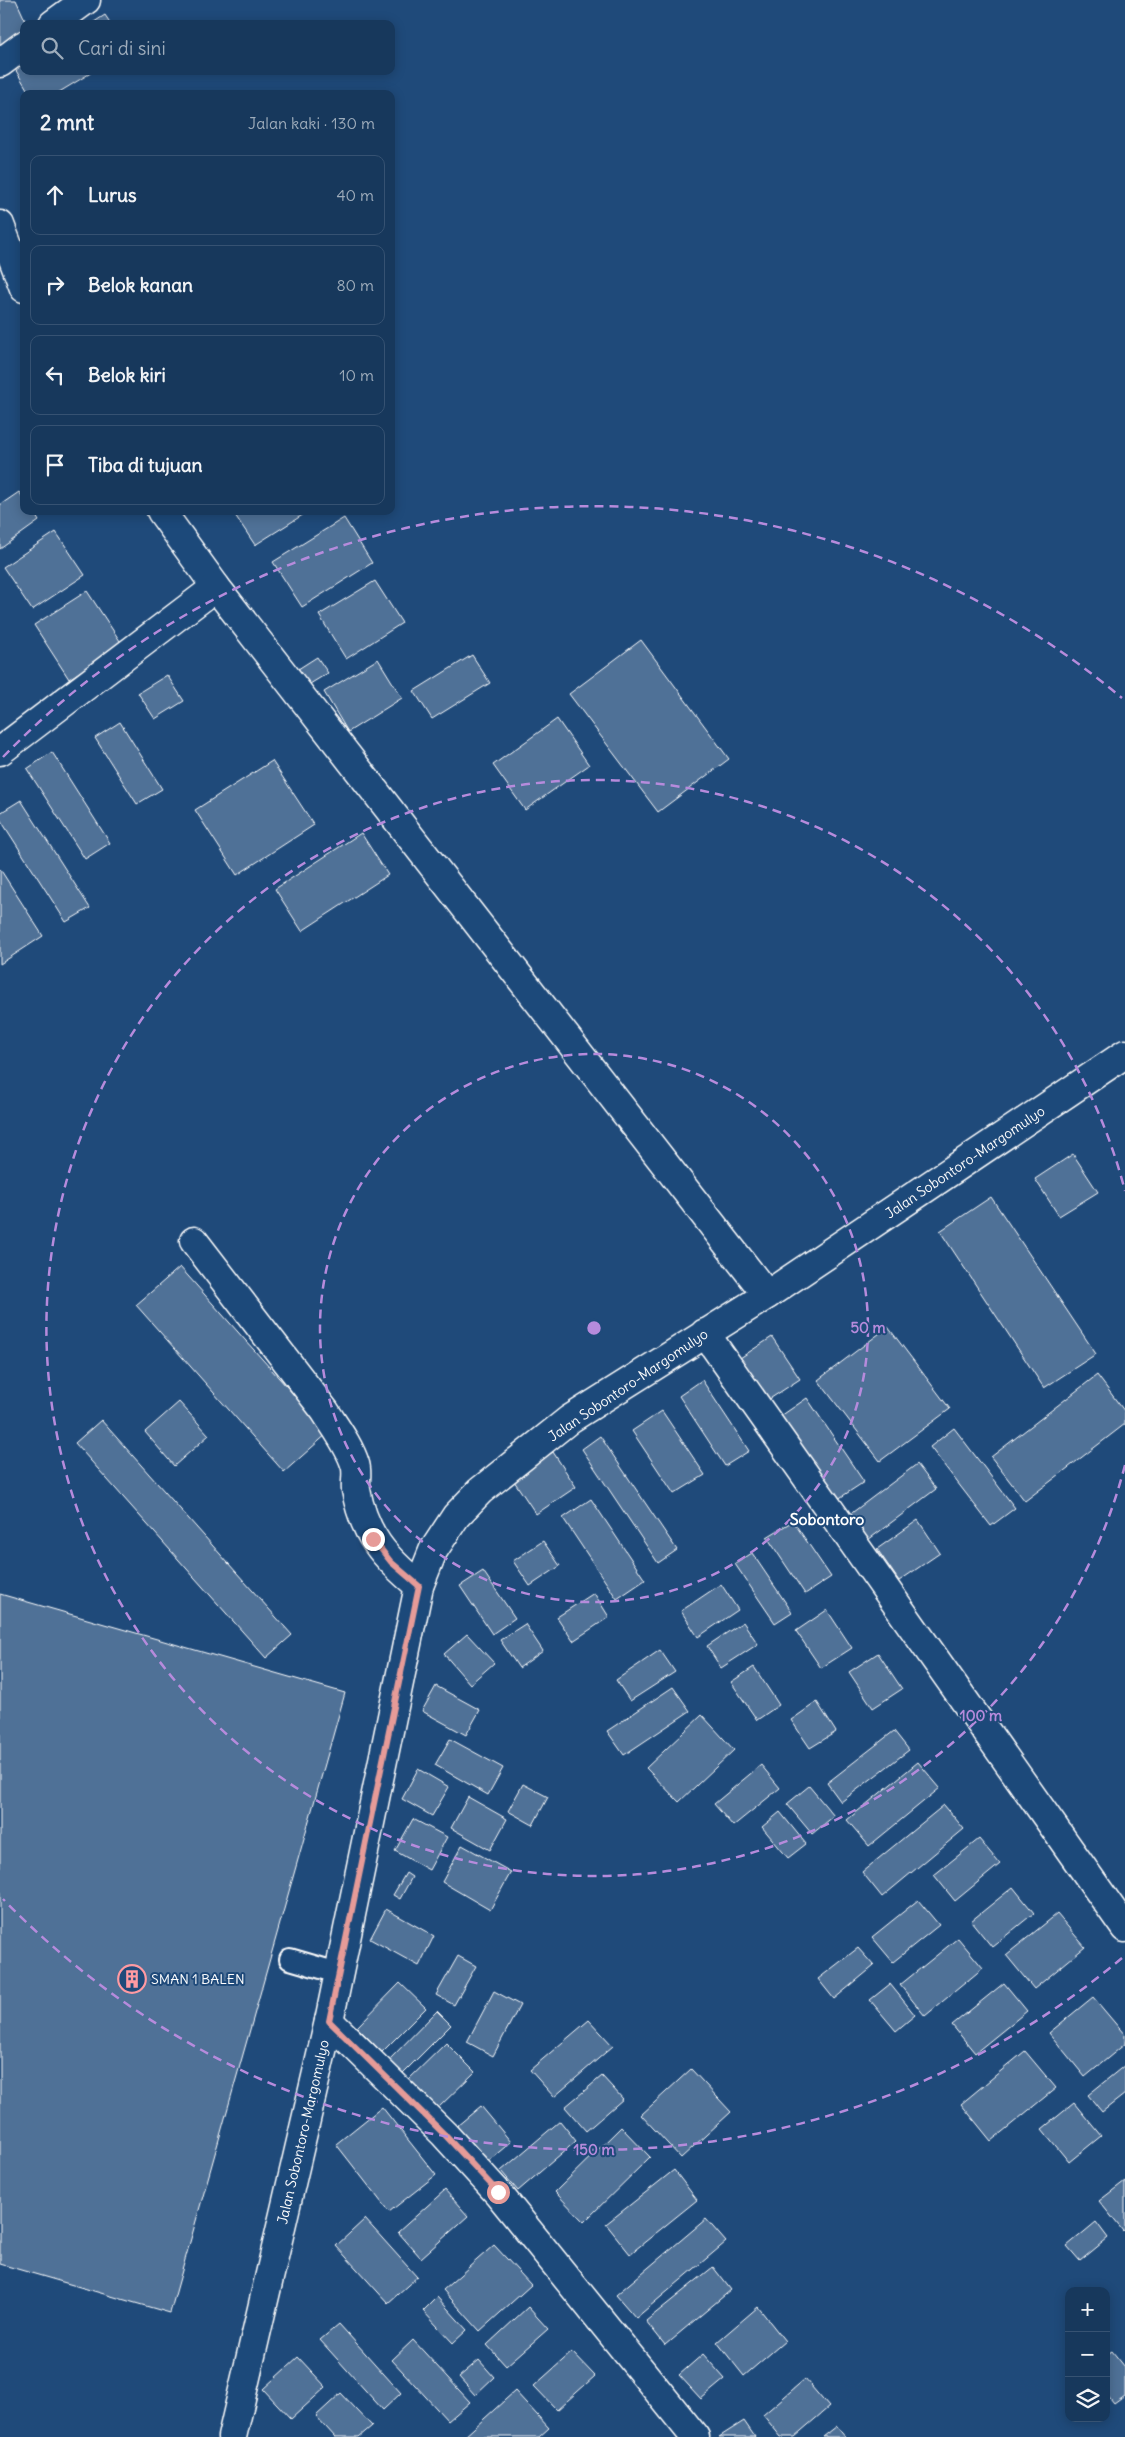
<!DOCTYPE html>
<html lang="id">
<head>
<meta charset="utf-8">
<style>
	:root { --surface:#17385c; --page:#203f62; --text:#f1f3f6; --muted:#9eacbb; --line:#365272 }
	body { margin:0; font-family:Delius,sans-serif; background:var(--page); color:var(--text) }
	.controls { position:absolute; right:15px; bottom:15px; display:grid; overflow:hidden; border-radius:10px; box-shadow:0 2px 12px #0003 }
	.controls button { width:45px; height:45px; display:grid; place-items:center; padding:0; border:0; border-bottom:1px solid var(--line); background:var(--surface); color:var(--text); font:25px sans-serif }
	.stop { position:absolute; width:15px; height:15px; margin:-11px; border:4px solid #e69b98; border-radius:50%; background:#fff }
	.stop.end { background:#e69b98; border-color:#fff; box-shadow:0 1px 5px #0008 }
	.list { margin:0; padding:0; list-style:none }
	h2 { display:flex; justify-content:space-between; align-items:center; height:65px; margin:0; padding:0 20px; font-size:21px }
	h2 small { font-size:16px; font-weight:400; color:var(--muted) }
	.list li { display:grid; grid-template-columns:32px 1fr auto; gap:15px; align-items:center; box-sizing:border-box; height:80px; margin:0 10px 10px; padding:0 10px; border:1px solid var(--line); border-radius:10px }
	.list b { display:block; font-size:19px; white-space:nowrap }
	.list em { font-size:16px; font-style:normal; color:var(--muted) }
	.icon { flex:none; width:28px; height:28px; fill:none; stroke:currentColor; stroke-width:2; stroke-linecap:round; stroke-linejoin:round }
	.map { position:relative; flex:none; width:1125px; height:2437px; overflow:hidden }
	.search { position:absolute; background:var(--surface); box-shadow:0 2px 12px #0003; left:20px; top:20px; width:375px; height:55px; display:flex; align-items:center; gap:12px; box-sizing:border-box; padding:0 18px; border-radius:10px; color:var(--muted); font-size:19px }
	.panel { position:absolute; background:var(--surface); box-shadow:0 2px 12px #0003; left:20px; top:90px; width:375px; height:425px; border-radius:10px }
	.map>svg:first-child { display:block }
	.building { fill:#507197; stroke:#fff }
	.lines { fill:none; stroke-linecap:round; stroke-linejoin:round }
	.service-casing { stroke:#fff; stroke-width:24 }
	.minor-casing { stroke:#fff; stroke-width:31 }
	.tertiary-casing { stroke:#fff; stroke-width:31 }
	.service { stroke:#1f4a7a; stroke-width:20 }
	.minor { stroke:#1f4a7a; stroke-width:28 }
	.tertiary { stroke:#1f4a7a; stroke-width:28 }
	.route { stroke:#e69b98; stroke-width:6 }
	.ring { fill:none; stroke:#b68bdc; stroke-width:2.5; stroke-dasharray:9 6 }
	.labels { text-anchor:middle; dominant-baseline:central; stroke-width:4; stroke-linejoin:round; paint-order:stroke }
	.street-label { font-size:14px; fill:#fff; stroke:#1f4a7a }
	.poi-label { font-size:14px; fill:#fff; stroke:#1f4a7a; text-anchor:start }
	.quarter-label { font-size:16px; font-weight:bold; fill:#fff; stroke:#1f4a7a }
	.centre { fill:#b68bdc; stroke:#1f4a7a; stroke-width:2.5 }
	.ring-label { font-size:15px; text-anchor:middle; font-weight:bold; fill:#b68bdc; stroke:#1f4a7a; stroke-width:4; stroke-linejoin:round; paint-order:stroke }
</style>
</head>
<body>
<div class="map">
<svg width="1125" height="2437" viewBox="0 0 1125 2437">
	<rect width="100%" height="100%" fill="#1f4a7a"/>
	<filter id="ink" filterUnits="userSpaceOnUse"><feTurbulence type="fractalNoise" baseFrequency=".02" numOctaves="2"/><feDisplacementMap in="SourceGraphic" scale="10" xChannelSelector="R" yChannelSelector="G"/><feConvolveMatrix kernelMatrix="1 2 1 2 8 2 1 2 1" color-interpolation-filters="sRGB"/></filter>
	<g filter="url(#ink)">
		<g class="building">
			<path d="M 0,0 L 16,0 L 27,24 L 24,24 L 24,39 L 0,50 Z"/>
			<path d="M 105,15 L 111,24 L 91,24 Z"/>
			<path d="M 24,64 L 24,71 L 94,71 L 56,94 L 30,94 L 15,69 Z"/>
			<path d="M 19,492 L 24,499 L 24,511 L 33,511 L 39,521 L 0,549 L 0,505 Z"/>
			<path d="M 241,511 L 309,511 L 255,545 L 235,515 Z"/>
			<path d="M 344,518 L 372,563 L 302,607 L 273,562 Z"/>
			<path d="M 56,532 L 85,575 L 32,610 L 3,567 Z"/>
			<path d="M 375,581 L 402,623 L 346,659 L 319,615 Z"/>
			<path d="M 87,591 L 122,644 L 69,679 L 34,625 Z"/>
			<path d="M 641,640 L 729,759 L 658,812 L 569,694 Z"/>
			<path d="M 472,655 L 490,683 L 432,719 L 414,691 Z"/>
			<path d="M 317,657 L 328,673 L 305,687 L 295,671 Z"/>
			<path d="M 378,659 L 402,698 L 348,732 L 324,692 Z"/>
			<path d="M 167,675 L 184,701 L 155,719 L 138,693 Z"/>
			<path d="M 557,719 L 589,765 L 525,810 L 493,765 Z"/>
			<path d="M 120,722 L 162,789 L 137,804 L 95,738 Z"/>
			<path d="M 52,752 L 110,843 L 85,859 L 27,769 Z"/>
			<path d="M 272,761 L 314,825 L 237,875 L 195,810 Z"/>
			<path d="M 21,800 L 90,908 L 66,922 L 0,819 L 0,813 Z"/>
			<path d="M 361,833 L 388,875 L 302,931 L 275,889 Z"/>
			<path d="M 0,869 L 43,936 L 0,964 Z"/>
			<path d="M 1073,1154 L 1098,1192 L 1059,1216 L 1035,1179 Z"/>
			<path d="M 991,1197 L 1096,1354 L 1044,1388 L 940,1231 Z"/>
			<path d="M 180,1267 L 328,1433 L 284,1472 L 136,1305 Z"/>
			<path d="M 888,1327 L 950,1409 L 880,1461 L 818,1380 Z"/>
			<path d="M 772,1337 L 800,1379 L 765,1402 L 737,1360 Z"/>
			<path d="M 1097,1375 L 1125,1412 L 1125,1424 L 1025,1501 L 991,1457 Z"/>
			<path d="M 702,1380 L 749,1451 L 725,1466 L 679,1396 Z"/>
			<path d="M 807,1398 L 864,1482 L 835,1501 L 778,1418 Z"/>
			<path d="M 179,1402 L 209,1435 L 174,1466 L 145,1432 Z"/>
			<path d="M 662,1411 L 705,1475 L 674,1494 L 632,1431 Z"/>
			<path d="M 101,1420 L 292,1635 L 266,1658 L 75,1443 Z"/>
			<path d="M 954,1428 L 1015,1508 L 991,1526 L 930,1447 Z"/>
			<path d="M 600,1436 L 677,1550 L 658,1563 L 582,1449 Z"/>
			<path d="M 553,1452 L 576,1487 L 536,1514 L 512,1478 Z"/>
			<path d="M 917,1464 L 936,1489 L 868,1540 L 849,1515 Z"/>
			<path d="M 591,1499 L 645,1580 L 617,1599 L 563,1518 Z"/>
			<path d="M 918,1520 L 940,1553 L 899,1581 L 877,1549 Z"/>
			<path d="M 793,1521 L 831,1577 L 805,1594 L 767,1537 Z"/>
			<path d="M 543,1541 L 560,1566 L 530,1586 L 513,1561 Z"/>
			<path d="M 752,1553 L 792,1612 L 775,1623 L 735,1564 Z"/>
			<path d="M 483,1571 L 515,1618 L 492,1634 L 460,1586 Z"/>
			<path d="M 721,1584 L 738,1610 L 698,1637 L 681,1611 Z"/>
			<path d="M 594,1593 L 609,1617 L 573,1641 L 557,1617 Z"/>
			<path d="M 0,1594 L 345,1693 L 170,2313 L 0,2264 Z"/>
			<path d="M 827,1610 L 852,1648 L 821,1668 L 796,1631 Z"/>
			<path d="M 743,1622 L 758,1644 L 721,1668 L 707,1646 Z"/>
			<path d="M 525,1624 L 543,1651 L 519,1668 L 500,1640 Z"/>
			<path d="M 467,1634 L 494,1663 L 470,1684 L 444,1654 Z"/>
			<path d="M 660,1650 L 675,1672 L 630,1701 L 616,1680 Z"/>
			<path d="M 878,1653 L 902,1689 L 873,1708 L 849,1672 Z"/>
			<path d="M 754,1667 L 779,1705 L 757,1720 L 731,1682 Z"/>
			<path d="M 436,1686 L 480,1710 L 466,1735 L 422,1711 Z"/>
			<path d="M 673,1687 L 690,1711 L 624,1755 L 607,1731 Z"/>
			<path d="M 817,1702 L 836,1732 L 810,1748 L 791,1720 Z"/>
			<path d="M 702,1715 L 734,1750 L 679,1802 L 646,1768 Z"/>
			<path d="M 894,1731 L 909,1750 L 841,1802 L 827,1783 Z"/>
			<path d="M 450,1739 L 503,1768 L 488,1795 L 435,1765 Z"/>
			<path d="M 918,1762 L 940,1788 L 869,1846 L 847,1820 Z"/>
			<path d="M 761,1765 L 780,1788 L 733,1826 L 714,1804 Z"/>
			<path d="M 418,1769 L 449,1787 L 432,1816 L 402,1799 Z"/>
			<path d="M 523,1784 L 548,1797 L 533,1825 L 508,1811 Z"/>
			<path d="M 809,1786 L 834,1816 L 812,1834 L 787,1804 Z"/>
			<path d="M 468,1797 L 507,1819 L 490,1850 L 451,1828 Z"/>
			<path d="M 944,1805 L 964,1829 L 882,1897 L 862,1872 Z"/>
			<path d="M 780,1812 L 806,1844 L 788,1858 L 762,1827 Z"/>
			<path d="M 413,1819 L 447,1837 L 429,1870 L 395,1851 Z"/>
			<path d="M 979,1839 L 1000,1864 L 955,1901 L 934,1875 Z"/>
			<path d="M 462,1845 L 511,1872 L 490,1910 L 442,1882 Z"/>
			<path d="M 406,1873 L 412,1877 L 400,1899 L 393,1895 Z"/>
			<path d="M 1013,1887 L 1034,1913 L 992,1947 L 971,1921 Z"/>
			<path d="M 918,1900 L 939,1925 L 893,1962 L 872,1937 Z"/>
			<path d="M 386,1909 L 434,1936 L 419,1966 L 370,1939 Z"/>
			<path d="M 1057,1914 L 1085,1947 L 1034,1989 L 1006,1955 Z"/>
			<path d="M 958,1938 L 983,1968 L 925,2016 L 900,1985 Z"/>
			<path d="M 858,1948 L 874,1966 L 834,1999 L 818,1979 Z"/>
			<path d="M 458,1956 L 476,1966 L 454,2005 L 436,1995 Z"/>
			<path d="M 400,1983 L 426,2008 L 382,2052 L 357,2027 Z"/>
			<path d="M 1004,1983 L 1027,2011 L 975,2053 L 952,2025 Z"/>
			<path d="M 890,1984 L 915,2015 L 896,2031 L 870,2000 Z"/>
			<path d="M 494,1991 L 520,2005 L 493,2056 L 467,2042 Z"/>
			<path d="M 1093,1997 L 1125,2035 L 1125,2044 L 1085,2077 L 1049,2033 Z"/>
			<path d="M 437,2011 L 451,2025 L 401,2075 L 388,2061 Z"/>
			<path d="M 589,2020 L 613,2046 L 554,2097 L 530,2070 Z"/>
			<path d="M 446,2043 L 475,2072 L 436,2110 L 407,2081 Z"/>
			<path d="M 1025,2051 L 1056,2088 L 991,2141 L 961,2104 Z"/>
			<path d="M 1125,2065 L 1125,2094 L 1102,2112 L 1088,2095 Z"/>
			<path d="M 691,2069 L 731,2112 L 681,2158 L 641,2115 Z"/>
			<path d="M 602,2076 L 623,2099 L 586,2131 L 565,2107 Z"/>
			<path d="M 1074,2103 L 1101,2136 L 1069,2162 L 1042,2129 Z"/>
			<path d="M 481,2106 L 511,2142 L 481,2167 L 451,2131 Z"/>
			<path d="M 382,2107 L 436,2175 L 389,2212 L 336,2144 Z"/>
			<path d="M 560,2121 L 576,2141 L 518,2191 L 501,2171 Z"/>
			<path d="M 621,2127 L 650,2157 L 584,2222 L 555,2192 Z"/>
			<path d="M 674,2170 L 697,2200 L 630,2254 L 606,2224 Z"/>
			<path d="M 1125,2181 L 1125,2229 L 1123,2231 L 1099,2201 Z"/>
			<path d="M 445,2190 L 468,2216 L 421,2258 L 398,2232 Z"/>
			<path d="M 365,2219 L 417,2277 L 388,2303 L 336,2246 Z"/>
			<path d="M 706,2219 L 726,2242 L 636,2318 L 616,2295 Z"/>
			<path d="M 1096,2222 L 1108,2238 L 1080,2261 L 1067,2246 Z"/>
			<path d="M 494,2245 L 531,2285 L 480,2331 L 443,2290 Z"/>
			<path d="M 713,2267 L 731,2290 L 665,2345 L 646,2321 Z"/>
			<path d="M 437,2297 L 467,2330 L 453,2343 L 423,2311 Z"/>
			<path d="M 528,2307 L 548,2329 L 506,2366 L 487,2345 Z"/>
			<path d="M 758,2307 L 785,2341 L 744,2376 L 717,2342 Z"/>
			<path d="M 339,2324 L 401,2393 L 383,2410 L 320,2340 Z"/>
			<path d="M 413,2340 L 470,2402 L 448,2421 L 392,2360 Z"/>
			<path d="M 1112,2351 L 1125,2367 L 1125,2396 L 1114,2404 L 1106,2394 L 1106,2355 Z"/>
			<path d="M 572,2352 L 595,2376 L 557,2410 L 534,2386 Z"/>
			<path d="M 703,2354 L 725,2379 L 701,2399 L 679,2375 Z"/>
			<path d="M 298,2357 L 326,2387 L 291,2419 L 263,2389 Z"/>
			<path d="M 479,2360 L 494,2377 L 475,2395 L 459,2377 Z"/>
			<path d="M 805,2379 L 829,2407 L 794,2437 L 781,2437 L 763,2415 Z"/>
			<path d="M 515,2391 L 549,2428 L 539,2437 L 464,2437 Z"/>
			<path d="M 341,2393 L 372,2426 L 359,2437 L 335,2437 L 316,2416 Z"/>
			<path d="M 744,2421 L 755,2437 L 719,2437 Z"/>
			<path d="M 837,2426 L 846,2437 L 823,2437 Z"/>
		</g>
		<g class="lines">
			<defs>
				<path id="service" d="M 290,1959 L 338,1973"/>
				<g id="minor">
					<path d="M 53,24 L 86,0"/>
					<path d="M 0,63 L 24,45"/>
					<path d="M 0,225 L 24,288"/>
					<path d="M 161,511 L 216,587 L 767,1295"/>
					<path d="M 0,751 L 216,587"/>
					<path d="M 194,1241 L 325,1411 C 335,1427 349,1445 355,1464 C 358,1472 355,1482 356,1490 C 364,1535 385,1558 419,1586"/>
					<path d="M 705,1333 L 1125,1928"/>
					<path d="M 329,2021 L 444,2134 L 498,2193 L 695,2437"/>
				</g>
				<path id="tertiary" d="M 232,2437 L 329,2021 L 419,1586 L 433,1551 L 456,1516 L 480,1491 L 570,1419 L 767,1295 L 1125,1054"/>
			</defs>
			<use href="#service" class="service-casing"/>
			<use href="#minor" class="minor-casing"/>
			<use href="#tertiary" class="tertiary-casing"/>
			<use href="#service" class="service"/>
			<use href="#minor" class="minor"/>
			<use href="#tertiary" class="tertiary"/>
		</g>
	</g>
	<g class="lines" filter="url(#ink)">
		<path class="route" d="M 373,1539 L 391,1562 L 419,1586 L 329,2021 L 444,2134 L 498,2192"/>
	</g>
	<g class="ring">
		<circle cx="594" cy="1328" r="274"/>
		<path d="M1125 1465A548 548 0 1 1 1125 1191"/>
		<path d="M1122 1958A822 822 0 0 1 3 1899M3 757A822 822 0 0 1 1122 698"/>
	</g>
	<defs>
		<symbol id="building-ring" viewBox="-11 -11 22 22"><circle r="9.5" fill="#1f4a7a" stroke="#ff9aa2" stroke-width="1.5"/><path d="M-4-6H4V6H1V3H-1V6H-4ZM-2.5-4.3h1.7v1.8h-1.7ZM.8-4.3h1.7v1.8H.8ZM-2.5-1h1.7V.8h-1.7ZM.8-1h1.7V.8H.8Z" fill="#ff9aa2"/></symbol>
	</defs>
	<g fill-rule="evenodd">
		<use href="#building-ring" x="116" y="1963" width="32" height="32"/>
	</g>
	<g class="labels">
		<g class="street-label">
			<text transform="translate(965 1162) rotate(-34)">Jalan Sobontoro-Margomulyo</text>
			<text transform="translate(628 1385) rotate(-34)">Jalan Sobontoro-Margomulyo</text>
			<text transform="translate(303 2132) rotate(-77)">Jalan Sobontoro-Margomulyo</text>
		</g>
		<g class="poi-label">
			<text x="151" y="1979">SMAN 1 BALEN</text>
		</g>
		<g class="quarter-label">
			<text x="827" y="1519">Sobontoro</text>
		</g>
	</g>
	<circle cx="594" cy="1328" r="8" class="centre"/>
	<g class="ring-label">
		<text x="868" y="1333">50 m</text>
		<text x="981" y="1721">100 m</text>
		<text x="594" y="2155">150 m</text>
	</g>
</svg>
<div class="controls">
<button>+</button>
<button>−</button>
<button><svg class="icon" aria-label="layers" viewBox="0 0 24 24"><path d="M12 4l9 5-9 5-9-5zM3 14l9 5 9-5"/></svg></button>
</div>
<div class="stop" style="left:498px;top:2192px"></div>
<div class="stop end" style="left:373px;top:1539px"></div>
<div class="search"><svg class="icon" aria-label="search" viewBox="0 0 24 24"><circle cx="10" cy="10" r="6"/><path d="M15 15l6 6"/></svg>Cari di sini</div>
<section class="panel">
<h2>2 mnt<small>Jalan kaki · 130 m</small></h2>
<ul class="list">
<li><svg class="icon" aria-label="ahead" viewBox="0 0 24 24"><path d="M12 20V5M6 11l6-6 6 6"/></svg><div><b>Lurus</b></div><em>40 m</em></li>
<li><svg class="icon" aria-label="right" viewBox="0 0 24 24"><path d="M7 20v-9h11M14 6l5 5-5 5"/></svg><div><b>Belok kanan</b></div><em>80 m</em></li>
<li><svg class="icon" aria-label="left" viewBox="0 0 24 24"><path d="M17 20v-9H6M10 6l-5 5 5 5"/></svg><div><b>Belok kiri</b></div><em>10 m</em></li>
<li><svg class="icon" aria-label="arrive" viewBox="0 0 24 24"><path d="M6 21V4h12l-3 4 3 4H6"/></svg><div><b>Tiba di tujuan</b></div></li>
</ul>
</section>
</div>
</body>
</html>
